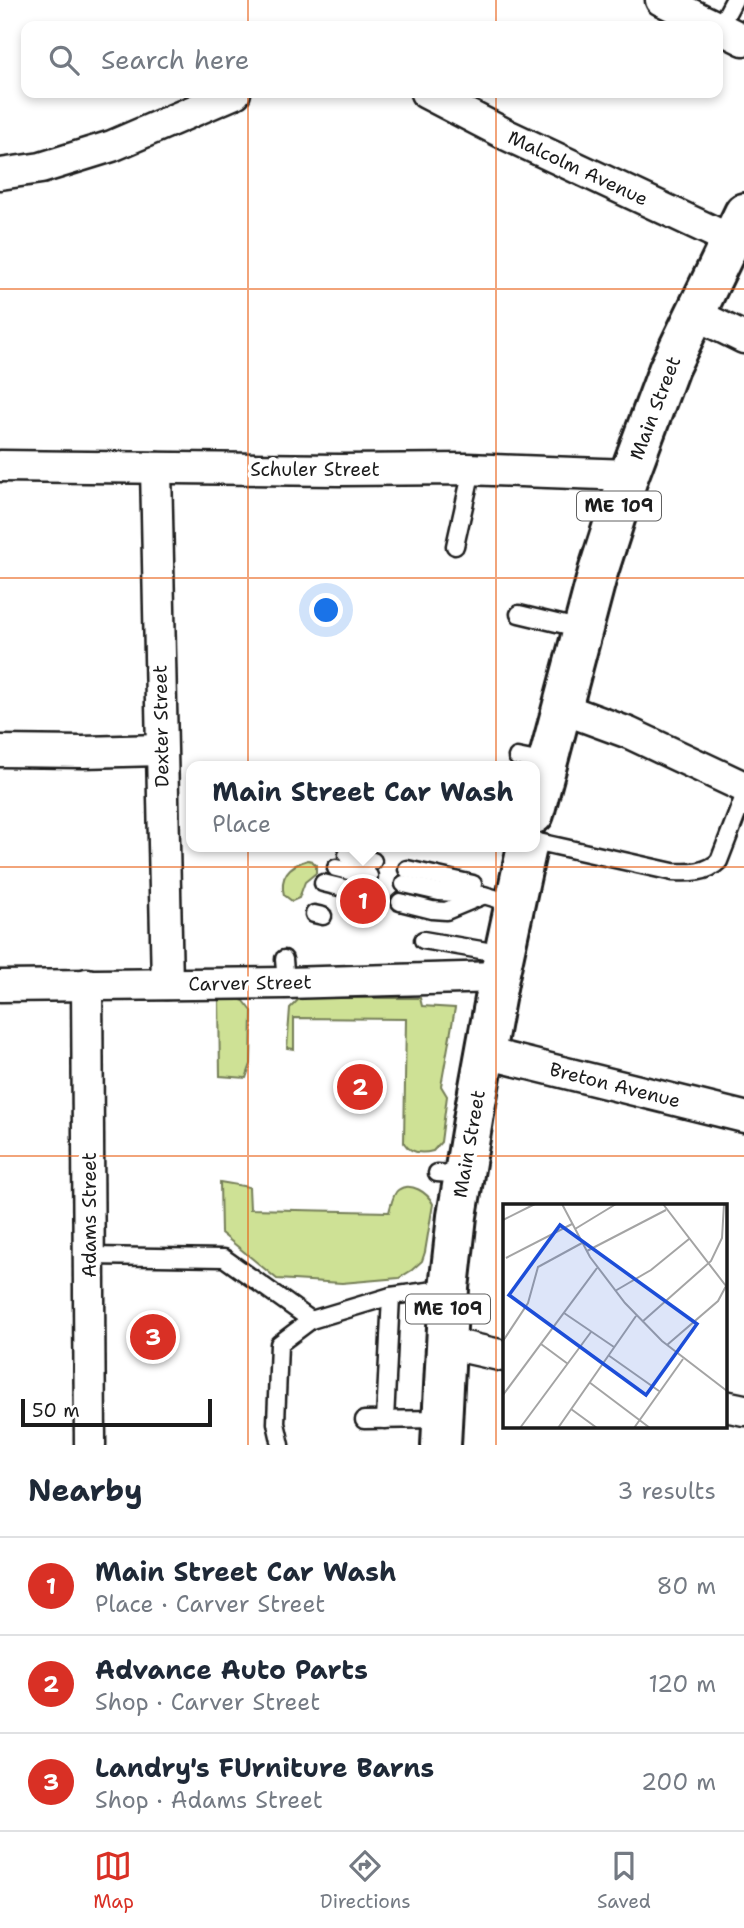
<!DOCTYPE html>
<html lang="en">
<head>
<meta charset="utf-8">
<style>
	:root { --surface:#fff; --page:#f6f6f7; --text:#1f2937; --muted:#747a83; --line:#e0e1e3; --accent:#d93025 }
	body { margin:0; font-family:"Shantell Sans",sans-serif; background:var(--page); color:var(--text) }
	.scale { position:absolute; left:21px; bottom:18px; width:191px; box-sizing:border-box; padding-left:7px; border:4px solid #1c1c1c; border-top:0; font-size:19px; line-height:24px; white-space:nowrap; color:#1c1c1c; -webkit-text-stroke:5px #fff; paint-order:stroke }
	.you { position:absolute; left:327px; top:611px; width:24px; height:24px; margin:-18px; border:5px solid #fff; border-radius:50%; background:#1a73e8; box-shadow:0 0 0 10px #1a73e833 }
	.badge { display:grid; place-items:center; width:46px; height:46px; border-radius:50%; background:var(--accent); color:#fff; font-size:23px; font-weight:700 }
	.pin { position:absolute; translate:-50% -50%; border:4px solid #fff; box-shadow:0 2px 7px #0006 }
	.popup { position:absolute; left:186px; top:761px; width:354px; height:91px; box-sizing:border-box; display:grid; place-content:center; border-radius:14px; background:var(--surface); filter:drop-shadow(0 2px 5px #0005); font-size:23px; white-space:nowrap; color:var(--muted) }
	.popup b { font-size:26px; color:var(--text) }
	.popup::after { content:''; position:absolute; left:50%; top:100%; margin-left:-14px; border:14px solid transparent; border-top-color:var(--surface) }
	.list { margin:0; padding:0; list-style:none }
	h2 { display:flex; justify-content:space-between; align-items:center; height:91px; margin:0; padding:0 28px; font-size:30px }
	h2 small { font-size:23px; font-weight:400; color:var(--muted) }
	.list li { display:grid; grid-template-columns:46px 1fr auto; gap:21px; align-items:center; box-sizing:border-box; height:98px; padding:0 28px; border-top:2px solid var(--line) }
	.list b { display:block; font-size:26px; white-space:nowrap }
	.list p { margin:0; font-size:23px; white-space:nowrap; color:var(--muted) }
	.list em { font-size:23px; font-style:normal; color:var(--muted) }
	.icon { flex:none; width:38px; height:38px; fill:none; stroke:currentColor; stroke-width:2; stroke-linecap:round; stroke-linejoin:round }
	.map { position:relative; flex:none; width:744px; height:1445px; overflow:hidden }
	.search { position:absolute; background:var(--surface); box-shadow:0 4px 10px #0003; left:21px; right:21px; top:21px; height:77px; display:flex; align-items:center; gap:18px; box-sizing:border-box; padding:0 24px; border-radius:14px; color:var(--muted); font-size:26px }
	.sheet { height:385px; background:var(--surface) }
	nav { display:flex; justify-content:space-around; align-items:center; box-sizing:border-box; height:98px; border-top:2px solid var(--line); background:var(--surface); font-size:19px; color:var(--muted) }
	nav a { display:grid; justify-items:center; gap:4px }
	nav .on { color:var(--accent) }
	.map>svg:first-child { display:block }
	.green { fill:#cee195; stroke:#757e58; stroke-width:2 }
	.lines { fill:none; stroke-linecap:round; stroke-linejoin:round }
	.service-casing { stroke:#1c1c1c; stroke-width:21 }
	.minor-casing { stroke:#1c1c1c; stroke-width:35 }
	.trunk-casing { stroke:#1c1c1c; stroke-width:44 }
	.service { stroke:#fff; stroke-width:16 }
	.minor { stroke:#fff; stroke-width:30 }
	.trunk { stroke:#fff; stroke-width:38 }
	.grid { fill:none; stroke:#e8590c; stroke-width:2; stroke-opacity:0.55 }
	.labels { text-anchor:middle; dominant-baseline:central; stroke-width:7; stroke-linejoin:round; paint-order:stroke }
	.shield { fill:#fff; stroke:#606060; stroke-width:2 }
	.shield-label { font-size:18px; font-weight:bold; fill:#1c1c1c }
	.street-label { font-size:19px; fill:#1c1c1c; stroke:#fff }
	.inset-road { fill:none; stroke:#a4a4a4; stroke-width:2 }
	.view { fill:#1d4ed8; fill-opacity:0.15; stroke:#1d4ed8; stroke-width:3.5 }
	.inset-edge { fill:none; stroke:#1c1c1c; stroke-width:3.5 }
</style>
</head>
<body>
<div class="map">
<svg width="744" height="1445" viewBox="0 0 744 1445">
	<rect width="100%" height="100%" fill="#fff"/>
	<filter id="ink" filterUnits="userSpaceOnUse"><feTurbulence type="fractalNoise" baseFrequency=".0143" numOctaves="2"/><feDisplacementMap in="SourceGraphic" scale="14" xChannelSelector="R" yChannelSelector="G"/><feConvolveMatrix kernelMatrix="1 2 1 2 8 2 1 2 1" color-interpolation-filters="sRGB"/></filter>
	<g filter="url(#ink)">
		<g class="green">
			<path d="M 308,860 L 312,861 L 316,865 L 316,873 L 305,882 L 299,898 L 292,901 L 284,895 C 279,875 290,865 308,860 Z"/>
			<path d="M 219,998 L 236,998 L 244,1001 L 252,1011 L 251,1064 L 246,1078 L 220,1076 Z"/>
			<path d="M 300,998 L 420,998 L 422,1006 L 455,1008 L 441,1086 L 447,1096 L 441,1142 L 433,1151 C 422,1154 411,1154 404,1143 L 406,1019 L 294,1018 L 294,1049 L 287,1048 L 290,1008 Z"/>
			<path d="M 220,1182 L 249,1187 L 250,1209 L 389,1212 C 391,1206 393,1193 398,1190 C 411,1181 428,1193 433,1204 L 425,1252 L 422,1261 L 412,1270 L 399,1278 L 342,1283 L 277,1279 L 221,1233 Z"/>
		</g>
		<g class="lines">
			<defs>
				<g id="service">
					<path d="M 719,28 L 734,0"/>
					<path d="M 455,546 L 472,470"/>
					<path d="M 519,614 L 582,629"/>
					<path d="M 517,757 L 547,763"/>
					<path d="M 534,841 L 673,872 C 690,873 707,873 719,861 L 744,796"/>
					<path d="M 347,855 L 373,861"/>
					<path d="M 336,868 L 369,876"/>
					<path d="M 407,869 L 473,884"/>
					<path d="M 323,883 L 365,893"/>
					<path d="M 404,884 L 439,892 L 484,895 L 514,904"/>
					<path d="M 400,902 L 432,910 L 446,911 L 482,896"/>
					<path d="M 314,914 L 323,916"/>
					<path d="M 423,940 L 504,954"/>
					<path d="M 284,959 L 286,983"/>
					<path d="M 437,1173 L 464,1175"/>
					<path d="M 89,1256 L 224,1258 L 311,1320"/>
					<path d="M 364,1420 L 443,1419"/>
					<path d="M 385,1420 L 391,1296"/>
					<path d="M 281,1445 L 276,1423 L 279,1344 L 311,1320 L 391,1296 L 449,1288"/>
				</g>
				<g id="minor">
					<path d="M 661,0 L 715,26"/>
					<path d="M 718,27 L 744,40"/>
					<path d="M 426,93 L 507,135 L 731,240"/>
					<path d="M 0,174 L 41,168 L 112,146 L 235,93"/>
					<path d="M 695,314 L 744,338"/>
					<path d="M 0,466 L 339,470 L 467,469 L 629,475"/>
					<path d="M 156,468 L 167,984"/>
					<path d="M 561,708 L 629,733 L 744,787"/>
					<path d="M 0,751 L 83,752 L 161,750"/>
					<path d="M 87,984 L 90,1445"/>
					<path d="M 0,986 L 286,983 L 499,977"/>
					<path d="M 485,1053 L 744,1117"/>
					<path d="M 446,1343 L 504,1356"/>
					<path d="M 725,1406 L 744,1410"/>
				</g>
				<g id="trunk">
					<path d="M 534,814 L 598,572 L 629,475 L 669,368 L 744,213"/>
					<path d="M 441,1445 L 449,1288 L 457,1216 L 474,1114 L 499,977 L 527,847"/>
				</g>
			</defs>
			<use href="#service" class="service-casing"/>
			<use href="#minor" class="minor-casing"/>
			<use href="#trunk" class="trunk-casing"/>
			<use href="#service" class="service"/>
			<use href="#minor" class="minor"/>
			<use href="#trunk" class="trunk"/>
		</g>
	</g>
	<path class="grid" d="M 248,0 L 248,26M 496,0 L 496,26M 248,93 L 248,1445M 496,93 L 496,1445M 0,289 L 744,289M 0,578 L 744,578M 0,867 L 744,867M 0,1156 L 744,1156"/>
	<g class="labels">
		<g class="shield">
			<rect x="577" y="491.5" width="84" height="29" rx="5"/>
			<rect x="406" y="1294.5" width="84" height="29" rx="5"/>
		</g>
		<g class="shield-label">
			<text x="619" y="506">ME 109</text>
			<text x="448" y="1309">ME 109</text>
		</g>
		<g class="street-label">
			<text transform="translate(578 168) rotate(25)">Malcolm Avenue</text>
			<text transform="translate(655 408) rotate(-69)">Main Street</text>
			<text x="315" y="469">Schuler Street</text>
			<text transform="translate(161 726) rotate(-91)">Dexter Street</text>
			<text transform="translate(250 983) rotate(-1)">Carver Street</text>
			<text transform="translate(615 1085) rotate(14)">Breton Avenue</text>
			<text transform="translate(469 1144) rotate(-80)">Main Street</text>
			<text transform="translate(89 1215) rotate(-90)">Adams Street</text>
		</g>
	</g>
	<g transform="translate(503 1204)">
		<rect width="224" height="224" fill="#fff"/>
		<path class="inset-road" d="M 59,0 L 87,53 L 122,99 L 159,137 L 224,187M 160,0 L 223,82 L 215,97 L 164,141M 0,16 L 32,0M 72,25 L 113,0M 84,47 L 163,6M 3,54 L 69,20M 112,87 L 148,66 L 186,35M 61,109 L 111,143M 139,118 L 208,57 L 219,34 L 221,0M 0,137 L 25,99 L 35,63 L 79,39M 38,140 L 65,160M 105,151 L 156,187M 86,178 L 147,224M 0,191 L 94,64M 68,205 L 94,224M 17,224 L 88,128M 55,224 L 133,112M 131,224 L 180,155"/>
		<path class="view" d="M 57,21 L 194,120 L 143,191 L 6,91 Z"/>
		<rect width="224" height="224" class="inset-edge"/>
	</g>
</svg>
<div class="scale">50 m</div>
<div class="you"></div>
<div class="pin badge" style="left:363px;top:901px">1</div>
<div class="popup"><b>Main Street Car Wash</b>Place</div>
<div class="pin badge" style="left:360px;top:1087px">2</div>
<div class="pin badge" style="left:153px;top:1337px">3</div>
<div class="search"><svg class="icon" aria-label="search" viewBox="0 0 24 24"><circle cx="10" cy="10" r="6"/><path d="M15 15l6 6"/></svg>Search here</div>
</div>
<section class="sheet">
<h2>Nearby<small>3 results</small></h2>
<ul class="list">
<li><span class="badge">1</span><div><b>Main Street Car Wash</b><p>Place · Carver Street</p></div><em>80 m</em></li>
<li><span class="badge">2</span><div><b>Advance Auto Parts</b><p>Shop · Carver Street</p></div><em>120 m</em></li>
<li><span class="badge">3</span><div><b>Landry's FUrniture Barns</b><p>Shop · Adams Street</p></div><em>200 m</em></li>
</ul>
</section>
<nav>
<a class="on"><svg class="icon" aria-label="map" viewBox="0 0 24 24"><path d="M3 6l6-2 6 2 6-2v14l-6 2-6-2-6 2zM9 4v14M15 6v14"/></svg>Map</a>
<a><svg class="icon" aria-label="directions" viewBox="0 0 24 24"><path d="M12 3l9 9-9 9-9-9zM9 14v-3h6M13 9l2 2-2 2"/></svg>Directions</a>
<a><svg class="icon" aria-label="saved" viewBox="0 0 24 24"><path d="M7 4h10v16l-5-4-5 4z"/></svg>Saved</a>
</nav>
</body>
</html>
